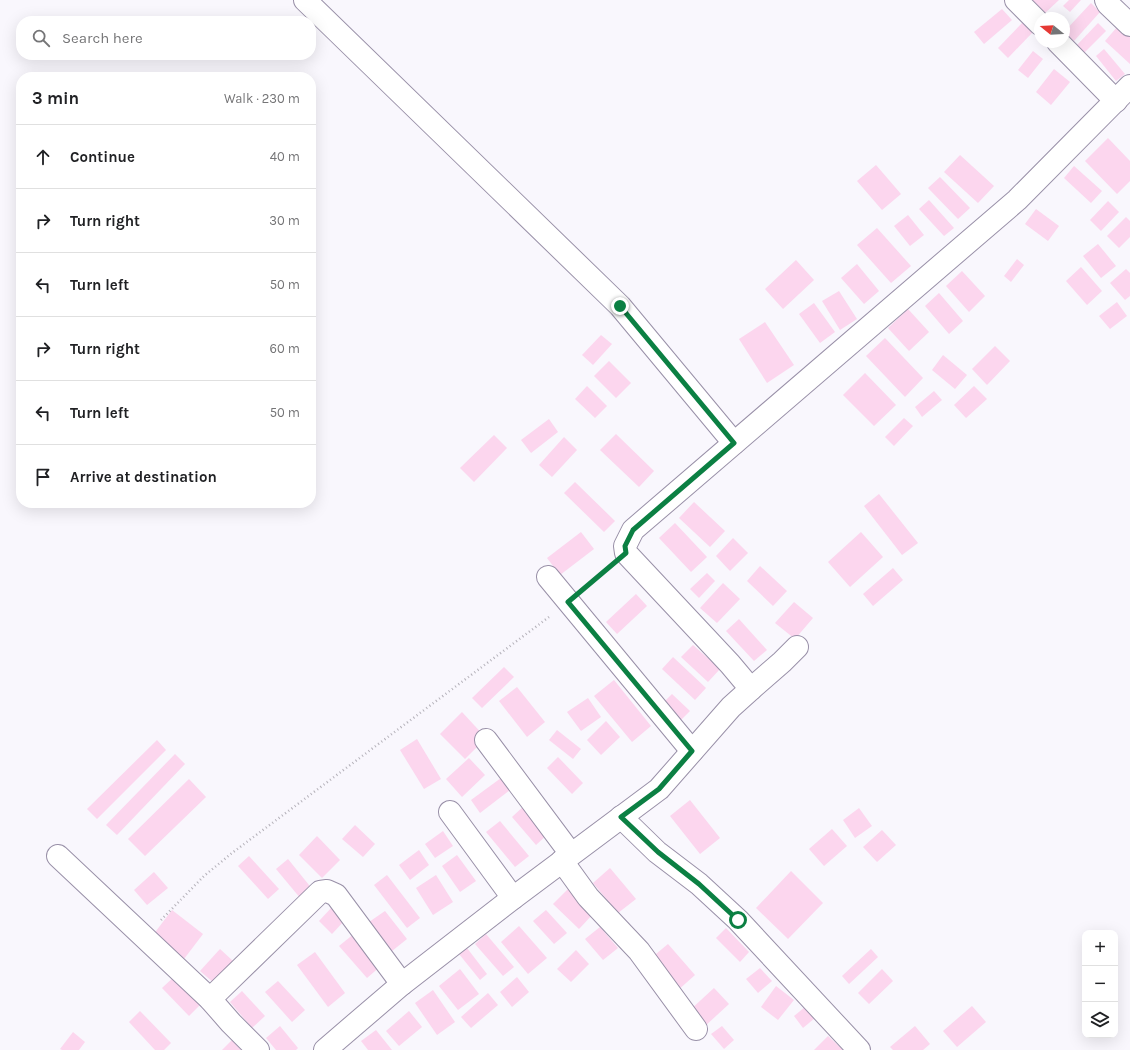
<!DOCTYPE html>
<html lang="en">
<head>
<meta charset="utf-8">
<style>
	:root { --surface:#fff; --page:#f2f2f2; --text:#202124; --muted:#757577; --line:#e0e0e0 }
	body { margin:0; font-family:Karla,sans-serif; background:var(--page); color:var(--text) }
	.controls { position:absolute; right:12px; bottom:12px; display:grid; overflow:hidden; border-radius:8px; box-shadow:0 4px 16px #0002 }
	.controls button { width:36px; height:36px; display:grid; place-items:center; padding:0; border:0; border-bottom:1px solid var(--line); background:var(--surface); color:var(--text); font:20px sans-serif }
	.compass { position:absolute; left:1034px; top:12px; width:36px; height:36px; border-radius:50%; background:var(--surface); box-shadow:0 4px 16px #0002; rotate:288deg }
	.stop { position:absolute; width:12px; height:12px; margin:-9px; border:3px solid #0b8043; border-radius:50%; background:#fff }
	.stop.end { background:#0b8043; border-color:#fff; box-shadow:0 1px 4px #0008 }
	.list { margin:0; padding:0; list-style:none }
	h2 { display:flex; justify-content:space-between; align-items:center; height:52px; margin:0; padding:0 16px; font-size:17px }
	h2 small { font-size:13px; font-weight:400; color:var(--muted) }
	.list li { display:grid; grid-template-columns:26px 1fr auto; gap:12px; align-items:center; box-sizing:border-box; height:64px; padding:0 16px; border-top:1px solid var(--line) }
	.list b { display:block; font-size:15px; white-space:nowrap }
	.list em { font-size:13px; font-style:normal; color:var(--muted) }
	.icon { flex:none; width:22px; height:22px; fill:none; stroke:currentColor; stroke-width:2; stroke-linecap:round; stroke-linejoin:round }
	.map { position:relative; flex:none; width:1130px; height:1050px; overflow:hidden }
	.search { position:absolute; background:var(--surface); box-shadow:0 4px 16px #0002; left:16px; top:16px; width:300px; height:44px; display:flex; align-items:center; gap:10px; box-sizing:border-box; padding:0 14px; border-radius:16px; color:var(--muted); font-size:15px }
	.panel { position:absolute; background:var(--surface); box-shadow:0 4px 16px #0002; left:16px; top:72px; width:300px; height:436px; border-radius:16px }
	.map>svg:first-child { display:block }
	.building { fill:#fcd6ee }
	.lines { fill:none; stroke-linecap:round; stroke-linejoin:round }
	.minor-casing { stroke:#9990a8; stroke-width:24 }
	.path { stroke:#b4b1b9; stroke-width:2.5; stroke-dasharray:1 3; stroke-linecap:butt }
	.minor { stroke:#fff; stroke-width:22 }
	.route { stroke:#0b8043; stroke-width:5 }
</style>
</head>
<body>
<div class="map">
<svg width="1130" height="1050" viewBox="0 0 1130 1050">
	<rect width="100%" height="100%" fill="#f9f7fd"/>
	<g class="building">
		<path d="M 1030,0 L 1059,0 L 1044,14 Z"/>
		<path d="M 1069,0 L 1081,0 L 1070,12 L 1063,6 Z"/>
		<path d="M 1091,3 L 1100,12 L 1074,41 L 1064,32 Z"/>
		<path d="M 1002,9 L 1012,20 L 984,44 L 974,32 Z"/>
		<path d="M 1023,22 L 1033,32 L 1008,58 L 998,48 Z"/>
		<path d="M 1098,23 L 1106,31 L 1083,54 L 1076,46 Z"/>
		<path d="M 1118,26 L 1130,37 L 1130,64 L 1105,41 Z"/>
		<path d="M 1104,49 L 1125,74 L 1116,81 L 1096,56 Z"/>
		<path d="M 1033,51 L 1043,59 L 1028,78 L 1018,70 Z"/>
		<path d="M 1054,69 L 1070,82 L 1051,105 L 1036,92 Z"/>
		<path d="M 1108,138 L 1130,161 L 1130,181 L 1117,194 L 1085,161 Z"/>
		<path d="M 960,155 L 994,186 L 978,203 L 944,172 Z"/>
		<path d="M 876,165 L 901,194 L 882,210 L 857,181 Z"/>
		<path d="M 1074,166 L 1102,191 L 1091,203 L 1064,178 Z"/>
		<path d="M 940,177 L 970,208 L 958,219 L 928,188 Z"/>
		<path d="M 929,200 L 954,228 L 944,236 L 919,209 Z"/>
		<path d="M 1108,201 L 1119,212 L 1101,231 L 1090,220 Z"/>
		<path d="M 1036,209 L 1059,226 L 1048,241 L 1025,224 Z"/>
		<path d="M 908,215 L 924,235 L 910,246 L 894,226 Z"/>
		<path d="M 1126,217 L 1130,221 L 1130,237 L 1119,248 L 1107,236 Z"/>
		<path d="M 877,228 L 911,266 L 891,283 L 857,245 Z"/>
		<path d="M 1098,244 L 1116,266 L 1101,278 L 1083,256 Z"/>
		<path d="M 1017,259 L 1024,265 L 1011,282 L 1004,276 Z"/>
		<path d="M 796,260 L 814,280 L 783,309 L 765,289 Z"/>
		<path d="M 857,264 L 879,291 L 864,304 L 841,278 Z"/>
		<path d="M 1081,267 L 1102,291 L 1087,305 L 1066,281 Z"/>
		<path d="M 1126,269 L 1130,273 L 1130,296 L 1125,300 L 1110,283 Z"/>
		<path d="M 962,271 L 985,296 L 969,312 L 946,286 Z"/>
		<path d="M 839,291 L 857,319 L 840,330 L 822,301 Z"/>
		<path d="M 939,293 L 963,321 L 949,334 L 925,306 Z"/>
		<path d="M 1117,302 L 1127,316 L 1110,329 L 1099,316 Z"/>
		<path d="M 814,303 L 835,332 L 820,343 L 799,314 Z"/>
		<path d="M 908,309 L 929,332 L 909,351 L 888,328 Z"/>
		<path d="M 765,322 L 794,365 L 767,383 L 739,339 Z"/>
		<path d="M 601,335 L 612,344 L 593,365 L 582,355 Z"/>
		<path d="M 885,338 L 923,378 L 905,397 L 866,356 Z"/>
		<path d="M 995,346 L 1010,361 L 987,385 L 972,369 Z"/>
		<path d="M 943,355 L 967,375 L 955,389 L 932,370 Z"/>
		<path d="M 609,361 L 631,383 L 616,398 L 594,376 Z"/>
		<path d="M 865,373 L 896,405 L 874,426 L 843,395 Z"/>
		<path d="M 587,386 L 607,406 L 595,418 L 575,399 Z"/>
		<path d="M 974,386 L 987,399 L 966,418 L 954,405 Z"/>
		<path d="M 934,391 L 942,400 L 922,417 L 915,407 Z"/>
		<path d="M 904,418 L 913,426 L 894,446 L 885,437 Z"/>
		<path d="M 549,419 L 558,432 L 531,453 L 521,440 Z"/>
		<path d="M 616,434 L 654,471 L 639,487 L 600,450 Z"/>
		<path d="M 494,435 L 507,448 L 474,482 L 460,468 Z"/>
		<path d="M 564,437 L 577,450 L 552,477 L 539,465 Z"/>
		<path d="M 575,482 L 615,521 L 604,532 L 564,493 Z"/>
		<path d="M 879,494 L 918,543 L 902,555 L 864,506 Z"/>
		<path d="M 694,502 L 725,531 L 710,547 L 679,518 Z"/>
		<path d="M 675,523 L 707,557 L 691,572 L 659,538 Z"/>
		<path d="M 581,532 L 594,549 L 560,575 L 547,558 Z"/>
		<path d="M 861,532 L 883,557 L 850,587 L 828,562 Z"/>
		<path d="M 733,538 L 748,553 L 730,571 L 716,556 Z"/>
		<path d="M 760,566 L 787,591 L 773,606 L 747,581 Z"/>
		<path d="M 893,568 L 903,580 L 873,606 L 863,594 Z"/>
		<path d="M 707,573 L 715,581 L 699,598 L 690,589 Z"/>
		<path d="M 723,583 L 740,599 L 717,623 L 700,608 Z"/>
		<path d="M 636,594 L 647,606 L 617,634 L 606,622 Z"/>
		<path d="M 794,602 L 813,618 L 795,639 L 775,623 Z"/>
		<path d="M 739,619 L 767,650 L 754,661 L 726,631 Z"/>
		<path d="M 693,645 L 720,669 L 708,682 L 681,657 Z"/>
		<path d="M 673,657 L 706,688 L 695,700 L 662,669 Z"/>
		<path d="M 504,667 L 514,677 L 482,708 L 472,698 Z"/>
		<path d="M 614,680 L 651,726 L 632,742 L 594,696 Z"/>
		<path d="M 517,687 L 545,722 L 527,737 L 499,701 Z"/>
		<path d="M 672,694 L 690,711 L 680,721 L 663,703 Z"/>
		<path d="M 588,698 L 601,717 L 581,731 L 567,712 Z"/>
		<path d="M 462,712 L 486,738 L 465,759 L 440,734 Z"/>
		<path d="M 606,721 L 620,737 L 601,755 L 587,740 Z"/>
		<path d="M 557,730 L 581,749 L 573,759 L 549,740 Z"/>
		<path d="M 417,739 L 441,779 L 424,789 L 400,750 Z"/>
		<path d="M 157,740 L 166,750 L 97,819 L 87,809 Z"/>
		<path d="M 175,754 L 185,764 L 117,835 L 106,825 Z"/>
		<path d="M 558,757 L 583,783 L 572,794 L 547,768 Z"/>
		<path d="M 469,758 L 485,775 L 462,797 L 446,779 Z"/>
		<path d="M 501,778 L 510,790 L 480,813 L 471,800 Z"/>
		<path d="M 189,779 L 206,797 L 145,856 L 128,839 Z"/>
		<path d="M 690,800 L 720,838 L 700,854 L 670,816 Z"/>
		<path d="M 525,805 L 549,833 L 536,845 L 512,817 Z"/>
		<path d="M 859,808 L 872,826 L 855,838 L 843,820 Z"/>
		<path d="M 500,821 L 529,856 L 515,867 L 486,832 Z"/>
		<path d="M 355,825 L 375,844 L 363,857 L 342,839 Z"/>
		<path d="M 832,829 L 847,846 L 824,866 L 809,849 Z"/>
		<path d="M 882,830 L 896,845 L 877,862 L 863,847 Z"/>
		<path d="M 443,831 L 453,846 L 435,858 L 425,844 Z"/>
		<path d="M 317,836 L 340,860 L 322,878 L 299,855 Z"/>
		<path d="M 419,850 L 429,865 L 410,880 L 399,865 Z"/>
		<path d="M 457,855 L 476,881 L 460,892 L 442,866 Z"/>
		<path d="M 249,856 L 279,889 L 268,899 L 238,866 Z"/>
		<path d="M 288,859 L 313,890 L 301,899 L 276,869 Z"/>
		<path d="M 610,868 L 636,899 L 618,913 L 593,883 Z"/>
		<path d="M 791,871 L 823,903 L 788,939 L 756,908 Z"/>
		<path d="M 154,872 L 168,888 L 147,905 L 134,890 Z"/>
		<path d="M 387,875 L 420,918 L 407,928 L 374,885 Z"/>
		<path d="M 436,875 L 453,902 L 433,915 L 416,888 Z"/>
		<path d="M 568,889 L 593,914 L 579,929 L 553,904 Z"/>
		<path d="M 332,907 L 346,919 L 332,934 L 319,921 Z"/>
		<path d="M 172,910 L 203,934 L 184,959 L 153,935 Z"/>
		<path d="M 546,910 L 567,933 L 554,944 L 533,921 Z"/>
		<path d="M 385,911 L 407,939 L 392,951 L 369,922 Z"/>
		<path d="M 519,926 L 547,958 L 528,974 L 501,942 Z"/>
		<path d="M 600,927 L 618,948 L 603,960 L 585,939 Z"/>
		<path d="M 726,928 L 749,952 L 740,962 L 716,938 Z"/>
		<path d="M 355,933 L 382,965 L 367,978 L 339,946 Z"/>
		<path d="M 486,934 L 514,967 L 503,976 L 475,944 Z"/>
		<path d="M 668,944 L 695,975 L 677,991 L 650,959 Z"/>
		<path d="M 467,948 L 487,974 L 480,980 L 459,954 Z"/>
		<path d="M 220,949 L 233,961 L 214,983 L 200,971 Z"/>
		<path d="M 871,949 L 878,957 L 849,984 L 842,976 Z"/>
		<path d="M 576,950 L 589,964 L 571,982 L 557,969 Z"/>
		<path d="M 315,952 L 345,993 L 328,1007 L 297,965 Z"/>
		<path d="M 760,968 L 772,981 L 758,993 L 746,979 Z"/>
		<path d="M 460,969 L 479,994 L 458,1010 L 439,986 Z"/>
		<path d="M 882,969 L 893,981 L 869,1004 L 858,993 Z"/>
		<path d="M 176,975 L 202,1003 L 189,1016 L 162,988 Z"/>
		<path d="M 517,977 L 529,992 L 512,1007 L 500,992 Z"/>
		<path d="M 278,981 L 305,1010 L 292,1022 L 265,992 Z"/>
		<path d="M 776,986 L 794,1000 L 778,1020 L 761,1007 Z"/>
		<path d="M 714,988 L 729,1004 L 704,1027 L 689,1011 Z"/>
		<path d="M 433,990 L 455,1022 L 437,1035 L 415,1003 Z"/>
		<path d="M 242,991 L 265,1016 L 252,1028 L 230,1002 Z"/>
		<path d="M 488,993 L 498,1005 L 471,1028 L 461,1017 Z"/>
		<path d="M 972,1006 L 986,1022 L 957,1047 L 943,1031 Z"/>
		<path d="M 805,1007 L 815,1018 L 803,1028 L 794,1016 Z"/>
		<path d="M 140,1011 L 171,1043 L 164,1050 L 155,1050 L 129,1022 Z"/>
		<path d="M 409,1011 L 422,1027 L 399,1046 L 386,1031 Z"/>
		<path d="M 280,1026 L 298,1048 L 296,1050 L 276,1050 L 266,1038 Z"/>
		<path d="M 722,1026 L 734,1040 L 724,1049 L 711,1034 Z"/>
		<path d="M 915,1026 L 930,1044 L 923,1050 L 893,1050 L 890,1047 Z"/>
		<path d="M 376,1030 L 392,1050 L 368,1050 L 361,1041 Z"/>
		<path d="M 73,1032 L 85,1042 L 79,1050 L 62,1050 L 60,1049 Z"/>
		<path d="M 828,1036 L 843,1050 L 814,1050 Z"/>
		<path d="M 232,1040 L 241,1050 L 222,1050 Z"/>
	</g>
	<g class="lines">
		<defs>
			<g id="minor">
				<path d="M 305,0 L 620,306 L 734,443"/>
				<path d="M 1016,0 L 1040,24"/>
				<path d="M 1106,0 L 1108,4 L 1130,25"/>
				<path d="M 1058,42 L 1116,101"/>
				<path d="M 548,577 L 692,751"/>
				<path d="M 751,689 L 782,662 L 797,647"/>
				<path d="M 486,740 L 571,854"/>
				<path d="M 450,812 L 513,898"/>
				<path d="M 621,817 L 657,852 L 699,884 L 738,920 L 859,1050"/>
				<path d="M 58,856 L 210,999 L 231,1023 L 258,1050"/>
				<path d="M 562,861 L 588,897 L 639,951 L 696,1029"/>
				<path d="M 210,999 L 320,892 L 327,891 L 336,895 L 402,984"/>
				<path d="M 325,1050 L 402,984 L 513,898 L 659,789 L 731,707 L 751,689 L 730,664 L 626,553 L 625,546 L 633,530 L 1017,200 L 1130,86"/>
			</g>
		</defs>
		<use href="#minor" class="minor-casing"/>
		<g class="path">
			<path d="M 587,586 L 608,569"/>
			<path d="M 161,920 L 204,876 L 232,853 L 549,617"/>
		</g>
		<use href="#minor" class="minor"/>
	</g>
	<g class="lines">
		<path class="route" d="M 620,306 L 734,443 L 633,530 L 625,546 L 626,553 L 568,602 L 692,751 L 659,789 L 621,817 L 658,852 L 699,884 L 738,920"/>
	</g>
</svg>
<div class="controls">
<button>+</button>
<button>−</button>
<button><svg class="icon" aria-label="layers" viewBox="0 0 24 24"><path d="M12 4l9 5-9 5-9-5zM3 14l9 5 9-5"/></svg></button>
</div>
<svg class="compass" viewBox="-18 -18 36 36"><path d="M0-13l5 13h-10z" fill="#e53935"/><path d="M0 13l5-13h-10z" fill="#757577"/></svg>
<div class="stop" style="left:738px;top:920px"></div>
<div class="stop end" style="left:620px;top:306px"></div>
<div class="search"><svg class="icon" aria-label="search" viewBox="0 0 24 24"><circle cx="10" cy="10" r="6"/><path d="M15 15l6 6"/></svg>Search here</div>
<section class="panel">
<h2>3 min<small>Walk · 230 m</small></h2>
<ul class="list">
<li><svg class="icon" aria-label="ahead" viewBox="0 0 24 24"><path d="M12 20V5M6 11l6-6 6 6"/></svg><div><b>Continue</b></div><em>40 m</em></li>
<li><svg class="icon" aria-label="right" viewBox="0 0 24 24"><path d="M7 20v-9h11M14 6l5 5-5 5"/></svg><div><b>Turn right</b></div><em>30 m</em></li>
<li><svg class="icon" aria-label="left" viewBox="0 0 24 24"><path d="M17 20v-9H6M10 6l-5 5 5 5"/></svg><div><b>Turn left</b></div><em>50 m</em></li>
<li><svg class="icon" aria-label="right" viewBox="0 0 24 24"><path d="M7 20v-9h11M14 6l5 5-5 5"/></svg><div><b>Turn right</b></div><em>60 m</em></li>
<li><svg class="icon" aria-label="left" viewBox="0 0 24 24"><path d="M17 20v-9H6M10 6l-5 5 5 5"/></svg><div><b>Turn left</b></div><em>50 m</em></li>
<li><svg class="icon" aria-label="arrive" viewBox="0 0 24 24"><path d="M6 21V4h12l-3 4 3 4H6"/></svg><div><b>Arrive at destination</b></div></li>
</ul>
</section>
</div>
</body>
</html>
